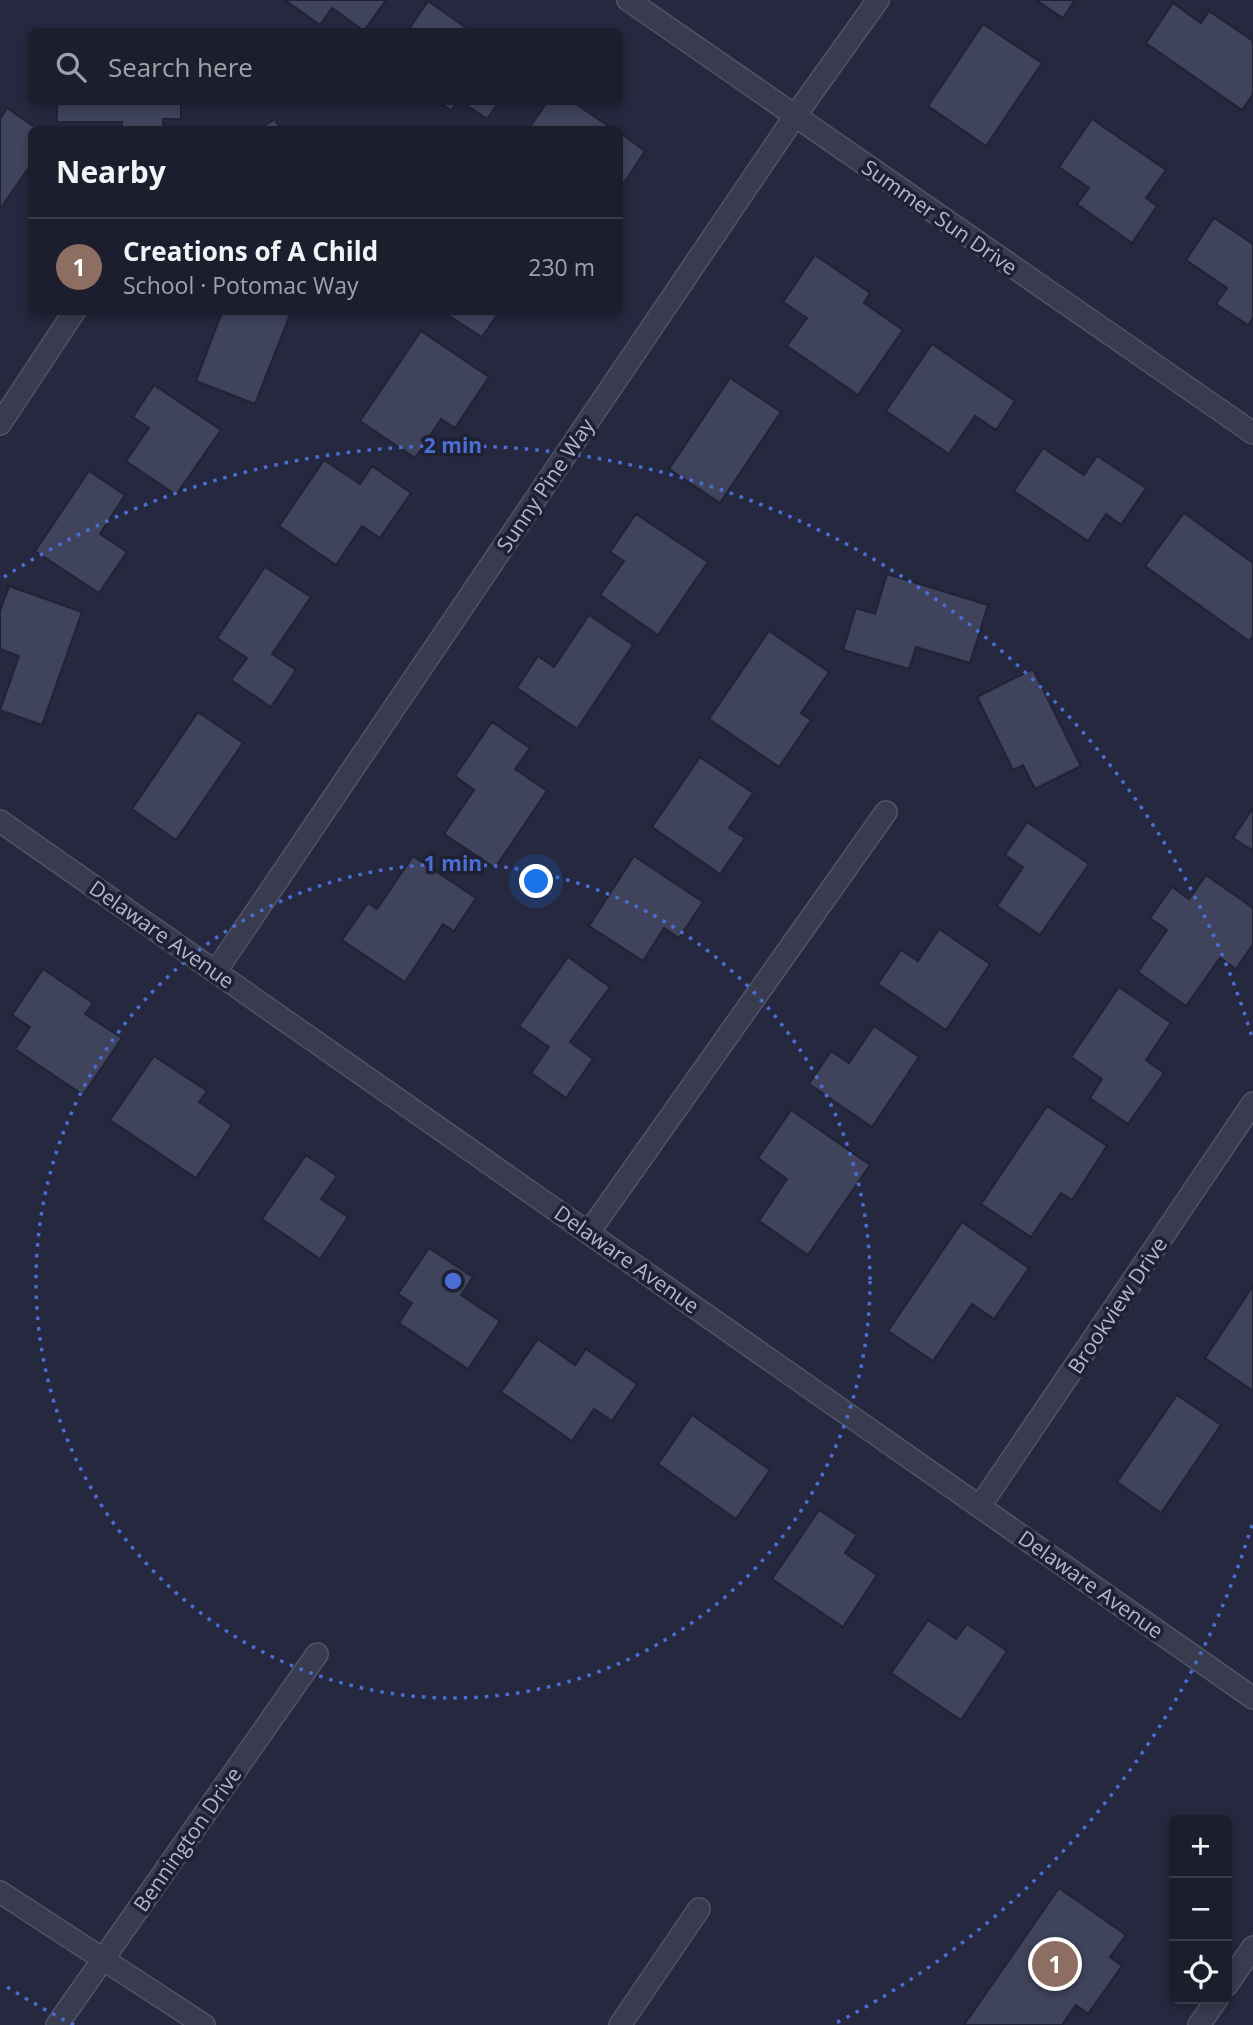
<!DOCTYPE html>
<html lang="en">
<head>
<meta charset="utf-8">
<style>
	:root { --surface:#1c1e2e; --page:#292b3a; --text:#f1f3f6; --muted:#a0a2aa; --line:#3a3c4a; --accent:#b45309 }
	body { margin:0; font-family:"Open Sans",sans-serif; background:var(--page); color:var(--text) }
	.controls { position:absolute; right:21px; bottom:21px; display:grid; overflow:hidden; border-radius:10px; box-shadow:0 4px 10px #0003 }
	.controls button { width:63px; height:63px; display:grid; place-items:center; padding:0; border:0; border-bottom:2px solid var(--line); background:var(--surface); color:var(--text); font:35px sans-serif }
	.you { position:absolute; left:537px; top:882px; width:24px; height:24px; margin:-18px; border:5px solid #fff; border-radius:50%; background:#1a73e8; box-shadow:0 0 0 10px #1a73e833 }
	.badge { display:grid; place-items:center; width:46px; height:46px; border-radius:50%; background:var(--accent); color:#fff; font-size:23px; font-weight:700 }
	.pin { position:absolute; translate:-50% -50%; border:4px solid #fff; box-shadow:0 2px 7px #0006 }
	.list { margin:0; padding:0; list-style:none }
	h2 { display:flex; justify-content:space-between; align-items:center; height:91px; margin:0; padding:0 28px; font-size:30px }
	h2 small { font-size:23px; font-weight:400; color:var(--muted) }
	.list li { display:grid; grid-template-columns:46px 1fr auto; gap:21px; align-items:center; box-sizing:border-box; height:98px; padding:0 28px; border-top:2px solid var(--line) }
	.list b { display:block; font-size:26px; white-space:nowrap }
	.list p { margin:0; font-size:23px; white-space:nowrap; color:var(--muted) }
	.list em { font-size:23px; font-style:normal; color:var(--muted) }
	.icon { flex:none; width:38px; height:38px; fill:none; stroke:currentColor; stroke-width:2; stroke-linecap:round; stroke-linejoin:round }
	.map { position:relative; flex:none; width:1253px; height:2025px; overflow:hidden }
	.search { position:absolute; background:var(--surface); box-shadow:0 4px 10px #0003; left:28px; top:28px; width:595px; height:77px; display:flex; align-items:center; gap:18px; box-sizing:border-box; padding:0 24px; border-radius:10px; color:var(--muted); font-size:26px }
	.panel { position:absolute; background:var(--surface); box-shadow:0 4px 10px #0003; left:28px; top:126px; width:595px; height:189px; border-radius:10px }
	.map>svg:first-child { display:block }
	.building { fill:#3f435c; stroke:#202335; stroke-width:2 }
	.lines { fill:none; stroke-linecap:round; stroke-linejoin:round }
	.street-casing { stroke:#515466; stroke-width:24 }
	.street { stroke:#393c4e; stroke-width:21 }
	.ring { fill:none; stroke:#4b6ed4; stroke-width:3.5; stroke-dasharray:3.5 7 }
	.labels { text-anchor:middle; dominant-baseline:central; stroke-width:7; stroke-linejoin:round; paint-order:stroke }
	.street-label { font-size:21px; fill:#b5b7c9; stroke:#1e2133 }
	.centre { fill:#4b6ed4; stroke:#1e2133; stroke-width:3.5 }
	.ring-label { font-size:21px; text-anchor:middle; font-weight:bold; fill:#4b6ed4; stroke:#1e2133; stroke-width:7; stroke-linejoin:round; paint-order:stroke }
</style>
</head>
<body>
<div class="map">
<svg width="1253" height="2025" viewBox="0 0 1253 2025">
	<rect width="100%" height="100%" fill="#25283e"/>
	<g class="building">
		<path d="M 285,0 L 386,0 L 364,31 L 332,8 L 320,25 Z"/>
		<path d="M 1036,0 L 1075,0 L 1063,18 Z"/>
		<path d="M 428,1 L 472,32 L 407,32 Z"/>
		<path d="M 1173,3 L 1201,23 L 1209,11 L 1253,41 L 1253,94 L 1242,110 L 1146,43 Z"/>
		<path d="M 983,24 L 1042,63 L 986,146 L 928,106 Z"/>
		<path d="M 57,102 L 181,102 L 181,119 L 163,119 L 163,130 L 122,130 L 122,122 L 57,122 Z"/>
		<path d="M 438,102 L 458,102 L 451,110 Z"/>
		<path d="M 462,102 L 499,102 L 487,119 Z"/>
		<path d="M 547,102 L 573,102 L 614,130 L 528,130 Z"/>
		<path d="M 7,108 L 39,130 L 32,130 L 32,163 L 0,209 L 0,119 Z"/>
		<path d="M 275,119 L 281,130 L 258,130 Z"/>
		<path d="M 1092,119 L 1166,170 L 1146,198 L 1157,206 L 1132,243 L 1077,204 L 1089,188 L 1059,167 Z"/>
		<path d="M 620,133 L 645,151 L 620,189 Z"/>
		<path d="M 1214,218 L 1253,244 L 1253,318 L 1248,325 L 1216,304 L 1227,288 L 1186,260 Z"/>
		<path d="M 815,255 L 870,293 L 864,303 L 903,330 L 858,395 L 787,346 L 807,318 L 783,302 Z"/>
		<path d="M 222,312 L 291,312 L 255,404 L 196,381 Z"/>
		<path d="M 443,312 L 499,312 L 482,337 Z"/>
		<path d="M 421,331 L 489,377 L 455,428 L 441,419 L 415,458 L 360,421 Z"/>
		<path d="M 932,344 L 1015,401 L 996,430 L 975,416 L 949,454 L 886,411 Z"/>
		<path d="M 730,378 L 781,412 L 720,503 L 669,469 Z"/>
		<path d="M 154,385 L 221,430 L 176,495 L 126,461 L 149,428 L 133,417 Z"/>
		<path d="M 1043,448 L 1084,475 L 1097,456 L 1146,488 L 1121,525 L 1106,514 L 1088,541 L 1014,491 Z"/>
		<path d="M 324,460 L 360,484 L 372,466 L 411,493 L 380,538 L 362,526 L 336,565 L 279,526 Z"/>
		<path d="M 89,471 L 125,495 L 100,534 L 127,552 L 99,593 L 35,551 Z"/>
		<path d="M 1184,513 L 1253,563 L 1253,636 L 1249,641 L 1145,566 Z"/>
		<path d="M 636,514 L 708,562 L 658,635 L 600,595 L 624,561 L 610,552 Z"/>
		<path d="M 265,567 L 311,597 L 272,654 L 296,670 L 271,707 L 231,680 L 247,658 L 217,638 Z"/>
		<path d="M 887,574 L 988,605 L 970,663 L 916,647 L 909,669 L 843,650 L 856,608 L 875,614 Z"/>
		<path d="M 9,586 L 82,612 L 42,725 L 0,710 L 19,656 L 0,649 L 0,611 Z"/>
		<path d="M 589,615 L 633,645 L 577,729 L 517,688 L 538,656 L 554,667 Z"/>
		<path d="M 769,631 L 829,672 L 801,713 L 811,720 L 779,767 L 709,719 Z"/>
		<path d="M 1033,669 L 1081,766 L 1035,789 L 1023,765 L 1013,770 L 977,697 Z"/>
		<path d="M 198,712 L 243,743 L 176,840 L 132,809 Z"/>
		<path d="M 492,722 L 530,748 L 515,769 L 547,791 L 495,868 L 444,834 L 474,790 L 455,776 Z"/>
		<path d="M 700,757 L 753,793 L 729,828 L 745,838 L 720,874 L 652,827 Z"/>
		<path d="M 1253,808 L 1253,851 L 1233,838 Z"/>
		<path d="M 1027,822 L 1089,864 L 1040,935 L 997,906 L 1023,867 L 1005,855 Z"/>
		<path d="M 413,856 L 476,898 L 454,931 L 443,924 L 405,982 L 342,940 L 368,903 L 377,909 Z"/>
		<path d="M 634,856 L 703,902 L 679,938 L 664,928 L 643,961 L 589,926 Z"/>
		<path d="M 1206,875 L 1253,908 L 1253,944 L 1236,969 L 1220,958 L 1186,1006 L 1138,972 L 1167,930 L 1150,918 L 1172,887 L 1189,899 Z"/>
		<path d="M 939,929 L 990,964 L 946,1030 L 878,984 L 901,950 L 918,961 Z"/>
		<path d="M 568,957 L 610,987 L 570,1042 L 593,1059 L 566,1098 L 531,1073 L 549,1047 L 519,1026 Z"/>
		<path d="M 43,969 L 93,1003 L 85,1014 L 122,1038 L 83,1095 L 15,1049 L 30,1027 L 12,1015 Z"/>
		<path d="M 1119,987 L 1171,1023 L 1146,1060 L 1164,1073 L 1128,1124 L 1090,1098 L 1102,1079 L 1071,1057 Z"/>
		<path d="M 874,1026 L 919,1057 L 872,1127 L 809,1084 L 831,1051 L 849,1063 Z"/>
		<path d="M 154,1056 L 207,1091 L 199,1102 L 232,1125 L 196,1178 L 110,1120 Z"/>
		<path d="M 1047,1106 L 1107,1146 L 1072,1200 L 1061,1193 L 1031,1237 L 981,1204 Z"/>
		<path d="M 791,1110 L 870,1165 L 808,1255 L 759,1221 L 787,1179 L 758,1158 Z"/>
		<path d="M 306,1155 L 337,1176 L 321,1199 L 348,1217 L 320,1259 L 262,1219 Z"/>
		<path d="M 962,1222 L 1029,1268 L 994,1319 L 972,1304 L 933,1361 L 888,1331 Z"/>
		<path d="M 429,1248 L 473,1277 L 461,1295 L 500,1321 L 468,1369 L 399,1323 L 412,1303 L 398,1294 Z"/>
		<path d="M 1253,1286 L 1253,1391 L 1205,1358 Z"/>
		<path d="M 538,1339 L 575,1365 L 586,1349 L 637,1384 L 612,1421 L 594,1409 L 572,1441 L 501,1392 Z"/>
		<path d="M 1177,1395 L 1221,1425 L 1161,1513 L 1117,1482 Z"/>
		<path d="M 692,1415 L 770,1470 L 736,1519 L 658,1464 Z"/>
		<path d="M 819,1510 L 857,1535 L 845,1553 L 877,1575 L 843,1627 L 772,1579 Z"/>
		<path d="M 928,1620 L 956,1639 L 967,1624 L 1007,1651 L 961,1720 L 891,1673 Z"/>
		<path d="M 1059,1888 L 1126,1935 L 1110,1957 L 1122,1966 L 1088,2014 L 1076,2005 L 1062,2025 L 964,2025 Z"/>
	</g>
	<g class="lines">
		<defs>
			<g id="street">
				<path d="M 628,0 L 1253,433"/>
				<path d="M 0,424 L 74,312"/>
				<path d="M 0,821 L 1253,1698"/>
				<path d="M 216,971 L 795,116 L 878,0"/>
				<path d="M 589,1232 L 886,812"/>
				<path d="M 980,1506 L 1253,1103"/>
				<path d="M 0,1892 L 204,2025"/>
				<path d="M 1227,1985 L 1253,1947"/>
				<path d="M 57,2025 L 317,1654"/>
				<path d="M 620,2025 L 699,1909"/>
				<path d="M 1199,2025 L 1217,1999"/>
			</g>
		</defs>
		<use href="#street" class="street-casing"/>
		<use href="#street" class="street"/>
	</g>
	<g class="ring">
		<circle cx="453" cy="1281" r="417"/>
		<path d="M1252 1525A835 835 0 0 1 832 2025M74 2025A835 835 0 0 1 4 1985M4 577A835 835 0 0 1 1252 1037"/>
	</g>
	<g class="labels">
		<g class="street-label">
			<text transform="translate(940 217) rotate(35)">Summer Sun Drive</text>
			<text transform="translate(545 485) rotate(-56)">Sunny Pine Way</text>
			<text transform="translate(162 934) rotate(35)">Delaware Avenue</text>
			<text transform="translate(627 1259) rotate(35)">Delaware Avenue</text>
			<text transform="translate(1117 1305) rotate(-56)">Brookview Drive</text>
			<text transform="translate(1091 1584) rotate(35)">Delaware Avenue</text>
			<text transform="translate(187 1839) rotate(-55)">Bennington Drive</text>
		</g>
	</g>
	<circle cx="453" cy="1281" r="10" class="centre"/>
	<g class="ring-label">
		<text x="453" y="453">2 min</text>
		<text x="453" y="871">1 min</text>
	</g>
</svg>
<div class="controls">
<button>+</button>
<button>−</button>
<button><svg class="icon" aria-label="locate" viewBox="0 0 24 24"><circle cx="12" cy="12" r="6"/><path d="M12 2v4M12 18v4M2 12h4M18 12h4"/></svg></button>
</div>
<div class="you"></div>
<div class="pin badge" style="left:1055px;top:1964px;background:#8d6e63">1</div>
<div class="search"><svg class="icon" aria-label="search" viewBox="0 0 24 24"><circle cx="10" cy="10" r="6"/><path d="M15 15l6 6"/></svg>Search here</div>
<section class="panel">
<h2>Nearby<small></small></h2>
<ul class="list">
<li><span class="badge" style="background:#8d6e63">1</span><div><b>Creations of A Child</b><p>School · Potomac Way</p></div><em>230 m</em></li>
</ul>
</section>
</div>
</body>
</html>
